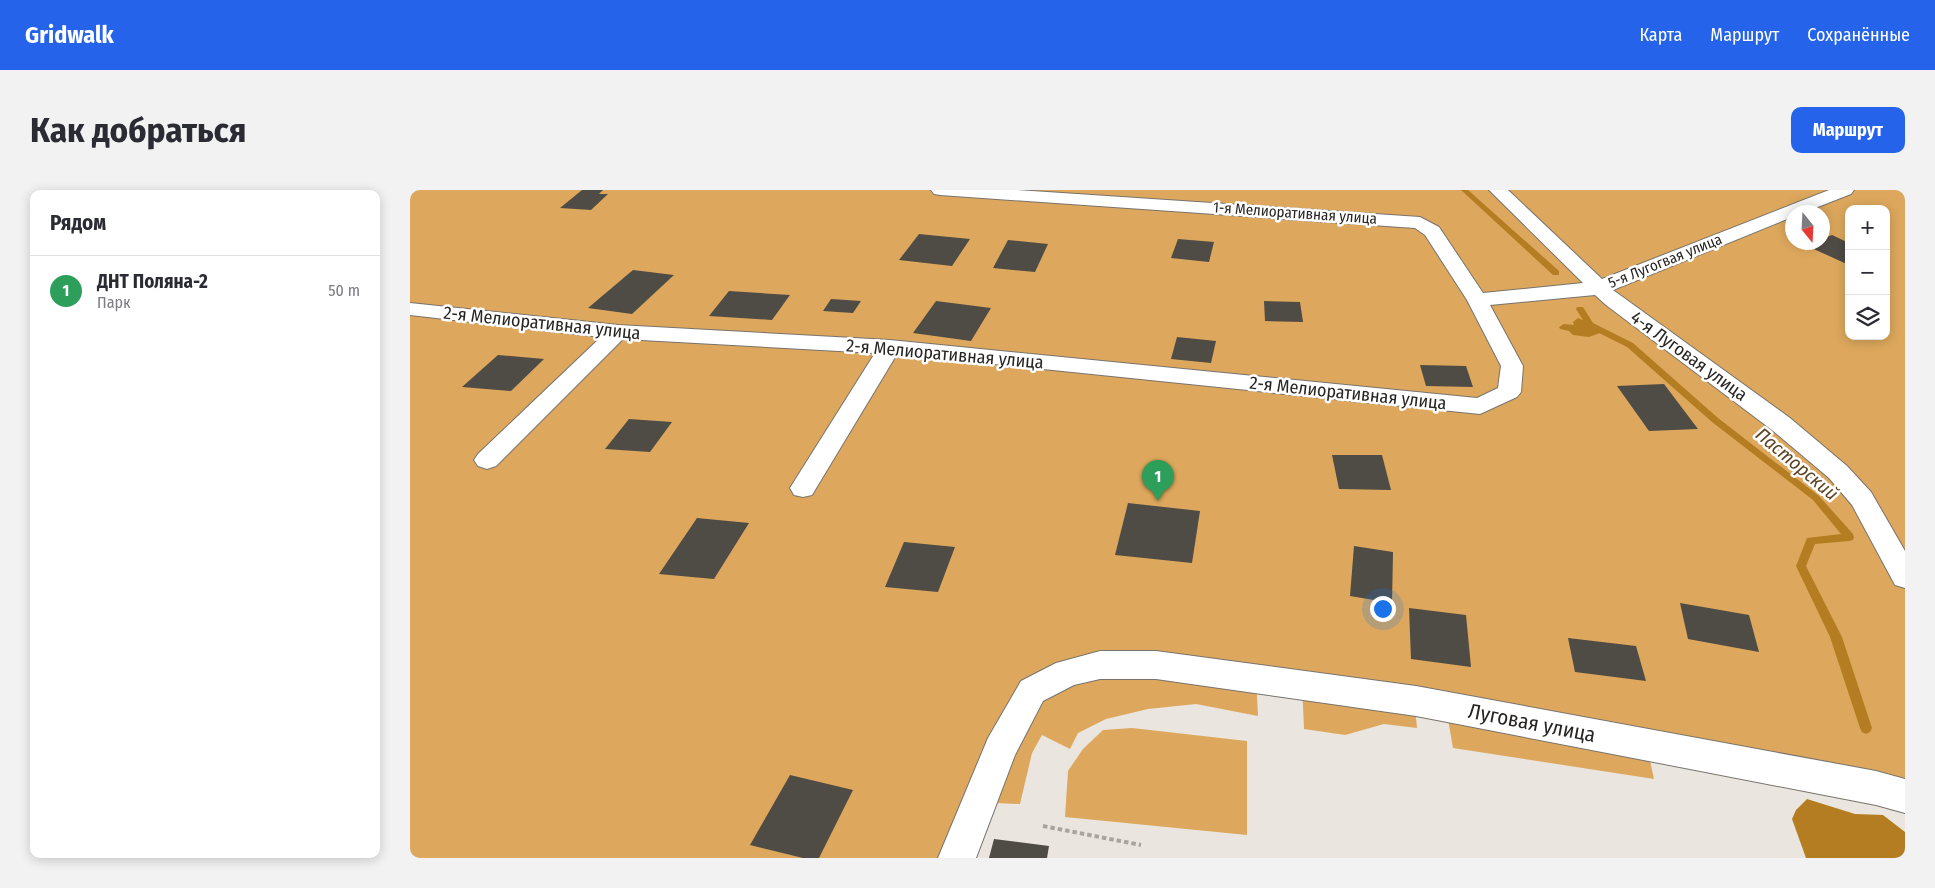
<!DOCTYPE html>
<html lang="ru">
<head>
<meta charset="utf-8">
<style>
	:root { --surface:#fff; --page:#f2f2f3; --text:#2b2b33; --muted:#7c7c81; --line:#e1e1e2; --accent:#2563eb }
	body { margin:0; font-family:"Fira Sans Condensed",sans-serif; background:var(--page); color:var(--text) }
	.controls { position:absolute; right:15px; top:15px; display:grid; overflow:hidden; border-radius:10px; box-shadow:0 2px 12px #0003 }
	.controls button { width:45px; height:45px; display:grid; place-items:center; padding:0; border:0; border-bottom:1px solid var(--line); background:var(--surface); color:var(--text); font:25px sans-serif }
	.compass { position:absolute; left:1375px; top:15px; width:45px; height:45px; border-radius:50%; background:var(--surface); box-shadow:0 2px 12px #0003; rotate:162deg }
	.you { position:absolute; left:972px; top:418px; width:18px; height:18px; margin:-12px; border:4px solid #fff; border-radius:50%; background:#1a73e8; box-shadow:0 0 0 8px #1a73e833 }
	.badge { display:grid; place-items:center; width:32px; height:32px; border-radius:50%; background:var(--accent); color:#fff; font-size:16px; font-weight:700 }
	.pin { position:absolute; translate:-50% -41px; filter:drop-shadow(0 1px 2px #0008) }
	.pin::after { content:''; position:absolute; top:26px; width:18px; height:15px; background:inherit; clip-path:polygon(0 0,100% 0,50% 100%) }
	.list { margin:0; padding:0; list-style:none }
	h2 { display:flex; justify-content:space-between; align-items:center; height:65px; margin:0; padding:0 20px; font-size:21px }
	h2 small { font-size:16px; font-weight:400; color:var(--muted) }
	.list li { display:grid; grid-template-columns:32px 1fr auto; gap:15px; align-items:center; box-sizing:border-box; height:70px; padding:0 20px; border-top:1px solid var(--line) }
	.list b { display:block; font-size:19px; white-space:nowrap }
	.list p { margin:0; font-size:16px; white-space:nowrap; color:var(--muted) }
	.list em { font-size:16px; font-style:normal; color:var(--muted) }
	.icon { flex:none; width:28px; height:28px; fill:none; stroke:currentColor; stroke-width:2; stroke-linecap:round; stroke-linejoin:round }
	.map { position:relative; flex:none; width:1495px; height:668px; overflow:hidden; border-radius:10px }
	header { display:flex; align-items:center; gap:30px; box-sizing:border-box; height:70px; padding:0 25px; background:var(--accent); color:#fff }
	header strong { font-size:24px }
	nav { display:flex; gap:28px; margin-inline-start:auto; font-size:18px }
	.intro { display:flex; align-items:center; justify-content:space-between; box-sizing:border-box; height:120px; padding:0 30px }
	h1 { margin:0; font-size:35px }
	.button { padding:12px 22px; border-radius:10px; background:var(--accent); color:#fff; font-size:18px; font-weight:700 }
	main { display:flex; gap:30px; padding:0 30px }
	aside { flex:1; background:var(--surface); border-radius:10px; box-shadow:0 2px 12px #0003 }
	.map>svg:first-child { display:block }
	.green { fill:#dda85d; fill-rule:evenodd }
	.water { fill:#b57d21 }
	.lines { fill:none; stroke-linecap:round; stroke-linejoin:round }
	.stream { fill:#b57d21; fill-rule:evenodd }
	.building { fill:#4f4b45 }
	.street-casing { stroke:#78736d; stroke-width:2 }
	.path { stroke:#a8a49e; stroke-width:4; stroke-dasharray:4.5 3; stroke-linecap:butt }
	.street { fill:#fff; fill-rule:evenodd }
	.labels { text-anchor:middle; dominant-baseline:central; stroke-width:5; stroke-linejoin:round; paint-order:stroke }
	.far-street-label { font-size:15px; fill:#272523; stroke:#fff }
	.street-label { font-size:18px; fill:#272523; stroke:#fff }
	.water-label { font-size:19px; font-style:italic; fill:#5c4320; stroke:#fff }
	.near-street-label { font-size:21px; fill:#272523; stroke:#fff }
</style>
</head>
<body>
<header>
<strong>Gridwalk</strong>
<nav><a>Карта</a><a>Маршрут</a><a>Сохранённые</a></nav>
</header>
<div class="intro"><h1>Как добраться</h1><a class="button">Маршрут</a></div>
<main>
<aside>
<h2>Рядом<small></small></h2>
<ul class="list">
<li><span class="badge" style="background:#2e9e5b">1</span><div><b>ДНТ Поляна-2</b><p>Парк</p></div><em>50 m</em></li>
</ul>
</aside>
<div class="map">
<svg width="1495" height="668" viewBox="0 0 1495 668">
	<rect width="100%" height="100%" fill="#eae5de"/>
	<g class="green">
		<path d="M 0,0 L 1495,0 L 1495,606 L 1236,552 L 1244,589 L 1043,558 L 1035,512 L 1004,507 L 1007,538 L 974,534 L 935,545 L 894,539 L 892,493 L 846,487 L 848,526 L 786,514 L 738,519 L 696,529 L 668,543 L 660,559 L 632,545 L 622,563 L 610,614 L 564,612 L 546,668 L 0,668 ZM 1439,19 L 1476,19 L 1476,146 L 1439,146 ZM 1382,22 L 1412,22 L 1412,52 L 1382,52 Z"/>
		<path d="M 722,538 L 837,551 L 837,645 L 655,627 L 658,581 L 673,559 L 693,540 Z"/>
	</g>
	<g class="water">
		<path d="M 1168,128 L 1190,138 L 1190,143 L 1179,147 L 1163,145 L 1159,141 L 1150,139 L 1149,137 L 1154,134 L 1164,135 L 1163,132 Z"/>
		<path d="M 1397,609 L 1445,624 L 1473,625 L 1495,642 L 1495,668 L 1396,668 L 1382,629 L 1386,620 Z"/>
	</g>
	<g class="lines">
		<g class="stream">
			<path d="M 1051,0 L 1058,0 L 1149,81 L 1149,85 L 1143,85 Z"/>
			<path d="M 1167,117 L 1173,117 L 1183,133 L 1223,153 L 1308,228 L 1409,306 L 1443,344 L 1444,347 L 1443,350 L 1439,351 L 1405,354 L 1396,376 L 1432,447 L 1462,538 L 1460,542 L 1456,544 L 1452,542 L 1450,538 L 1420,447 L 1386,376 L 1397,348 L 1431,344 L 1403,310 L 1302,232 L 1217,157 L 1177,137 L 1166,119 Z"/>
		</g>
	</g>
	<g class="building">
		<path d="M 172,0 L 193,0 L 189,4 L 198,4 L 181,20 L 150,18 Z"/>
		<path d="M 509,44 L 560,49 L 542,76 L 489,70 Z"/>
		<path d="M 1422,45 L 1439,53 L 1439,75 L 1397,56 L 1412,52 L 1412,49 Z"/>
		<path d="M 768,49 L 804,52 L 799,72 L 761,68 Z"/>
		<path d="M 598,50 L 638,54 L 625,82 L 583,78 Z"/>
		<path d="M 223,80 L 264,85 L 222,124 L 178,118 Z"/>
		<path d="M 319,101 L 380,105 L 362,130 L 299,126 Z"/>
		<path d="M 421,109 L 451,111 L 443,123 L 413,121 Z"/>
		<path d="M 526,111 L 581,118 L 561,151 L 503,143 Z"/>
		<path d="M 854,111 L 890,112 L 893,132 L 855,131 Z"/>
		<path d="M 767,147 L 806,151 L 801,173 L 761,169 Z"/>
		<path d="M 88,165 L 134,169 L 101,201 L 52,197 Z"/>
		<path d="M 1010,175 L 1056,176 L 1063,197 L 1016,196 Z"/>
		<path d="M 1254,194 L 1288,239 L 1239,241 L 1207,196 Z"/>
		<path d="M 219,229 L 262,232 L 240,262 L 195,259 Z"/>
		<path d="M 922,265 L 972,265 L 981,300 L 929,299 Z"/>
		<path d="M 718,313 L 790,321 L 782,373 L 705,365 Z"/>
		<path d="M 287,328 L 339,333 L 304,389 L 249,384 Z"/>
		<path d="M 494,352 L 545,357 L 528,402 L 475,397 Z"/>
		<path d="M 944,356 L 983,362 L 982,413 L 940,406 Z"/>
		<path d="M 1270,413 L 1339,425 L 1349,462 L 1278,449 Z"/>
		<path d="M 999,418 L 1056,425 L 1061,477 L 1001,469 Z"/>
		<path d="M 1158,448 L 1226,456 L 1236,491 L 1165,482 Z"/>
		<path d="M 380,585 L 443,600 L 409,668 L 393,668 L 340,655 Z"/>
		<path d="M 584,649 L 639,656 L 637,668 L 579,668 Z"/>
	</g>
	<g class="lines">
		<defs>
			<g id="street">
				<path d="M 521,0 L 607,0 L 1010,27 L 1029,37 L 1073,103 L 1173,93 L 1079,0 L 1098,0 L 1192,89 L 1419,0 L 1444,0 L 1441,4 L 1395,22 L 1382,22 L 1382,27 L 1203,100 L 1380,228 L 1437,276 L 1461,302 L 1495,361 L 1495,398 L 1485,395 L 1442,315 L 1419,288 L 1362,240 L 1196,115 L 1185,105 L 1080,115 L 1113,176 L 1111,202 L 1107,207 L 1070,224 L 487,164 L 402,305 L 393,307 L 384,305 L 380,298 L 465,163 L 213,149 L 86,276 L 77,279 L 68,276 L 64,270 L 68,264 L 191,147 L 0,125 L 0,113 L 208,135 L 480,150 L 1067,208 L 1088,198 L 1091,176 L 1057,110 L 1015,45 L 1005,38 L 530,5 L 524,4 Z"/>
				<path d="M 690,461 L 746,461 L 1006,496 L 1466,581 L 1495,589 L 1495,623 L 1466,615 L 1006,526 L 746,489 L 690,489 L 664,495 L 633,511 L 605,565 L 566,668 L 528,668 L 578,548 L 611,491 L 646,473 Z"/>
			</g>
		</defs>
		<use href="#street" class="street-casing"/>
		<path class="path" d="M 633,636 L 731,655"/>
		<use href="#street" class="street"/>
	</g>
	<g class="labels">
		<g class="far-street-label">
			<text transform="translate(885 23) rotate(4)">1-я Мелиоративная улица</text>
			<text transform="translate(1255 71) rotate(-22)">5-я Лугогвая улица</text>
		</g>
		<g class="street-label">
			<text transform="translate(132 133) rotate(6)">2-я Мелиоративная улица</text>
			<text transform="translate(535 164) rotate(5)">2-я Мелиоративная улица</text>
			<text transform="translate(1279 166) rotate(36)">4-я Луговая улица</text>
			<text transform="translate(938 203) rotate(6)">2-я Мелиоративная улица</text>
		</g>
		<g class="water-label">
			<text transform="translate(1387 274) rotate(40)">Пасторский</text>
		</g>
		<g class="near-street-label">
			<text transform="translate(1122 533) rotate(11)">Луговая улица</text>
		</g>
	</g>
</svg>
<div class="controls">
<button>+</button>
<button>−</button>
<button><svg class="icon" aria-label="layers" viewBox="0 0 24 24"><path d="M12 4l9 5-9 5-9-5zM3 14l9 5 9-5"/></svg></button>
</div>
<svg class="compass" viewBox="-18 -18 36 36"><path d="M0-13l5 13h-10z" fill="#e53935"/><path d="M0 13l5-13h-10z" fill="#7c7c81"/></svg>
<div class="you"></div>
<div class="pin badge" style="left:748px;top:311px;background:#2e9e5b">1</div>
</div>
</main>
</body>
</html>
